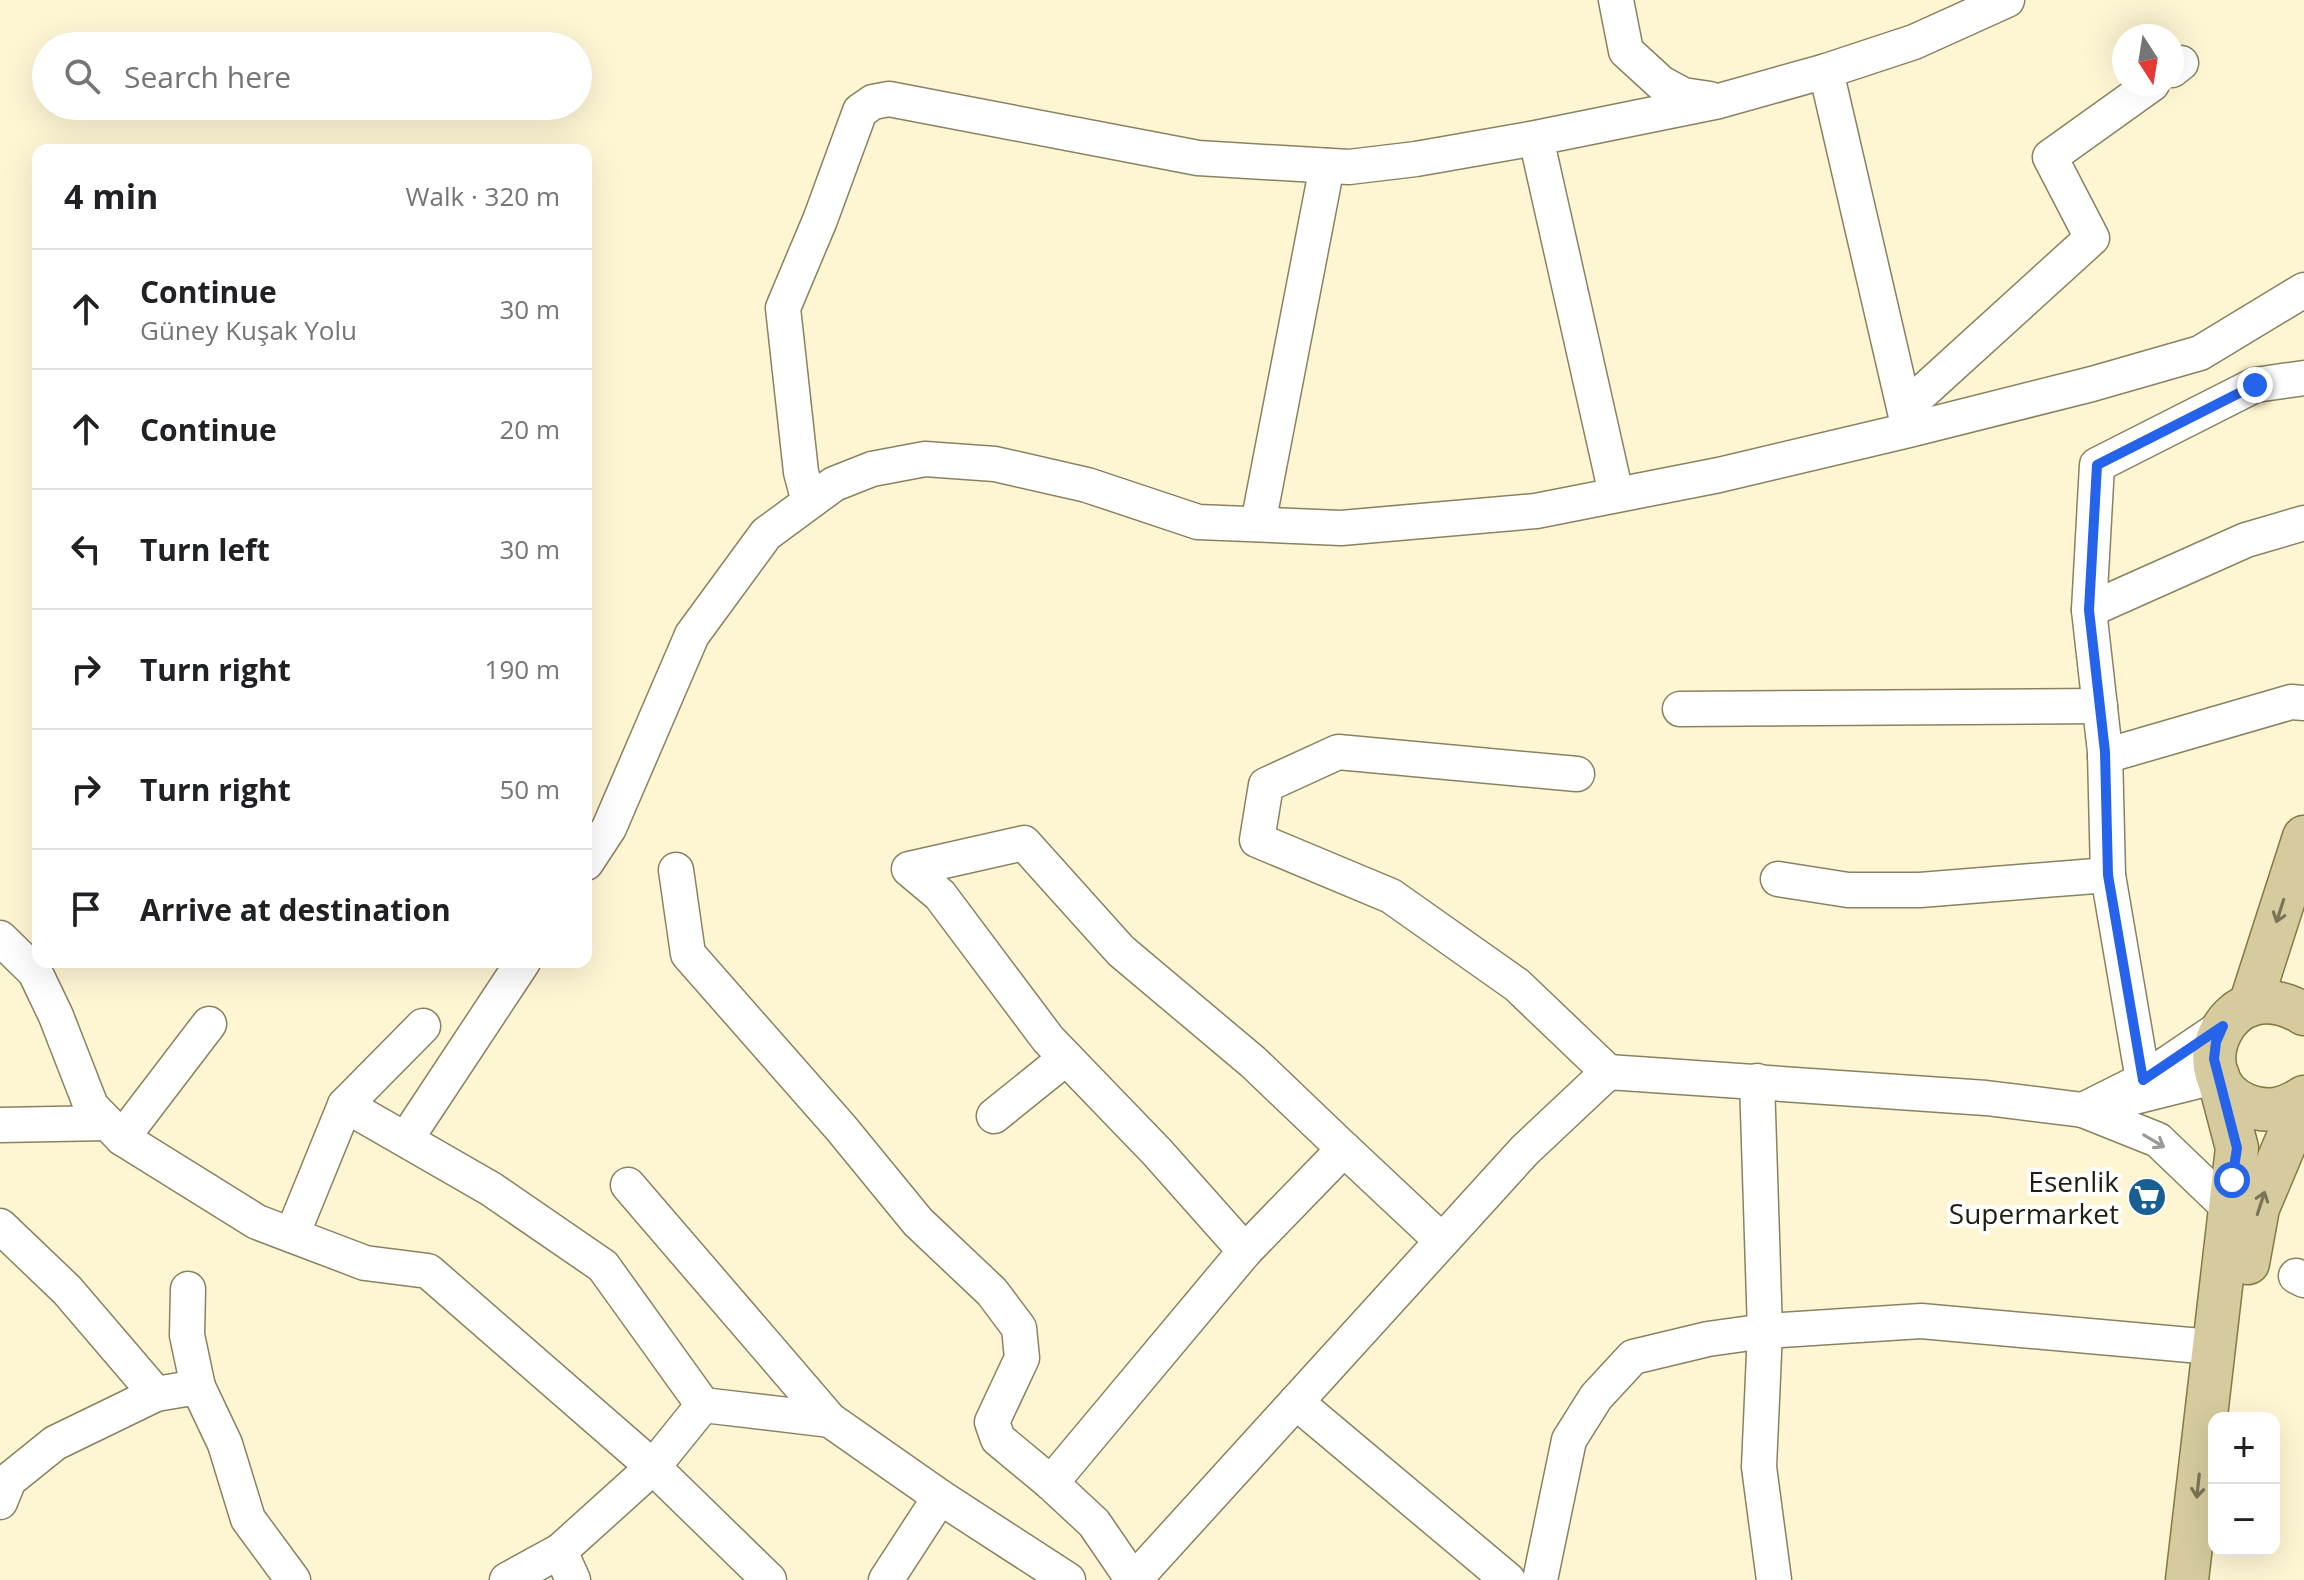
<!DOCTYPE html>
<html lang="en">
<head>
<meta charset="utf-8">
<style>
	:root { --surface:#fff; --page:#f2f2f2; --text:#202124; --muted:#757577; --line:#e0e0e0 }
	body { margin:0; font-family:"Open Sans",sans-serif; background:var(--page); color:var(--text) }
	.controls { position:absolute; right:24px; bottom:24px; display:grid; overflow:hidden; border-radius:16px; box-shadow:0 8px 32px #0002 }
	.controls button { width:72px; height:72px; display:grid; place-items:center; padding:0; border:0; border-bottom:2px solid var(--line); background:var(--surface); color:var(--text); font:40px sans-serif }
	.compass { position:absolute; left:2112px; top:24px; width:72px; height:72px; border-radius:50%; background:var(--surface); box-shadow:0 8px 32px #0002; rotate:168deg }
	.stop { position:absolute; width:24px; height:24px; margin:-18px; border:6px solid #2563eb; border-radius:50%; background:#fff }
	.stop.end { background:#2563eb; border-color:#fff; box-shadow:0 2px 8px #0008 }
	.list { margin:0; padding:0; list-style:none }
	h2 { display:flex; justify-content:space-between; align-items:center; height:104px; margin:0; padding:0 32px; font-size:34px }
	h2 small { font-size:26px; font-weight:400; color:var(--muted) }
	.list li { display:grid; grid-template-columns:52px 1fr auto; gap:24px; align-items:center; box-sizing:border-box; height:120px; padding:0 32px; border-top:2px solid var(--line) }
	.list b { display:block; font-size:30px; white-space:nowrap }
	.list p { margin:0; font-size:26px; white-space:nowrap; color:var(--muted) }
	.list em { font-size:26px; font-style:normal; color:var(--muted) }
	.icon { flex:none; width:44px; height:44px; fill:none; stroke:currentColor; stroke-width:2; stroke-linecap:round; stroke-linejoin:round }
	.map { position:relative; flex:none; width:2304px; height:1580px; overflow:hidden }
	.search { position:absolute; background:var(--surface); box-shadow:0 8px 32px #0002; left:32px; top:32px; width:560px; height:88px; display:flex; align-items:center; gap:20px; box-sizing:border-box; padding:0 28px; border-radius:44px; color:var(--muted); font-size:30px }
	.panel { position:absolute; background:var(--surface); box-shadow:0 8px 32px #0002; left:32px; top:144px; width:560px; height:824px; border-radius:16px }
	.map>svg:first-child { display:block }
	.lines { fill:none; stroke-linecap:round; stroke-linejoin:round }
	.minor-casing { stroke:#898161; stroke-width:37 }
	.major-casing { stroke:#847843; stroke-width:45 }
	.minor { stroke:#fff; stroke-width:34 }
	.major { stroke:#d5cb9e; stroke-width:42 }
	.oneway { stroke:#7b7458 }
	.oneway2 { stroke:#9b9a94 }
	.route { stroke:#2563eb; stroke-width:10 }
	.labels { text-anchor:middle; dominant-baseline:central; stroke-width:8; stroke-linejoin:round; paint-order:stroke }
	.poi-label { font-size:28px; fill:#211e11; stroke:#fff; text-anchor:end }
</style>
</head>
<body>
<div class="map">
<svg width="2304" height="1580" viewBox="0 0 2304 1580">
	<rect width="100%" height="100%" fill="#fef6d3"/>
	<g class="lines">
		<defs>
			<g id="minor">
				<path d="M 1616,0 L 1626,51 L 1661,83 L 1683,95 L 1710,99"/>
				<path d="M 2172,70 L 2181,63"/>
				<path d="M 1826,71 L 1908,425"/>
				<path d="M 1536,138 L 1616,494"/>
				<path d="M 1905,408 L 2092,238 L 2050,157 L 2152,84"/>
				<path d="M 809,502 L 801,472 L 783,308 L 820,220 L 860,111 L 873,102 L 889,99 L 1198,158 L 1349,167 L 1416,159 L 1536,138 L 1719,101 L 1826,71 L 1914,42 L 2007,0"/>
				<path d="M 1258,524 L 1327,166"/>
				<path d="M 2089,610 L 2246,540 L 2304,523"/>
				<path d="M 1680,709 L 2100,706"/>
				<path d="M 2105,756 L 2291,702 L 2304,703"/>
				<path d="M 1577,774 L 1338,752 L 1266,785 L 1257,840 L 1391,896 L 1517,985 L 1608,1072"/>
				<path d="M 586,863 L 609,828 L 692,635 L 766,534 L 834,484 L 872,469 L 925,459 L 995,464 L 1087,485 L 1198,522 L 1341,528 L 1536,511 L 1719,475 L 1909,430 L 2092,384 L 2200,353 L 2304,290"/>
				<path d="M 676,870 L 688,954 L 841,1128 L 918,1222 L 992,1292 L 1019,1328 L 1022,1358 L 992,1422 L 998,1439 L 1051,1483"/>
				<path d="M 1778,879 L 1848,890 L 1920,890 L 2108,875"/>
				<path d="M 0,938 L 35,972 L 56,1016 L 91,1106 L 122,1138 L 257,1222 L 365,1263 L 428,1271 L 653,1467 L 769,1580"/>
				<path d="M 2143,1080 L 2108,875 L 2105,752 L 2089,610 L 2097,465 L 2255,385 L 2304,378"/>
				<path d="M 1757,1081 L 1765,1331 L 1759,1467 L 1774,1580"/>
				<path d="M 2130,1098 L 2218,1076"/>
				<path d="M 345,1105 L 491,1189 L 603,1266 L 703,1405"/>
				<path d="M 2083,1110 L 2143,1080 L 2223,1026"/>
				<path d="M 994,1116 L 1066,1058"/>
				<path d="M 0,1125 L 107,1123"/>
				<path d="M 122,1138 L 209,1024"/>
				<path d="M 406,1139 L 523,962"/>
				<path d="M 628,1185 L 830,1420 L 940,1497 L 1068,1580"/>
				<path d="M 0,1226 L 67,1290 L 156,1394 L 198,1387 L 225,1444 L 248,1519 L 293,1580"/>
				<path d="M 292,1235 L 345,1105 L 423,1026"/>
				<path d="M 1245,1251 L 1157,1152 L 1048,1039 L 940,895 L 909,869 L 1024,843 L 1121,951 L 1253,1062 L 1344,1149"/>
				<path d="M 2296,1276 L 2304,1280"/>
				<path d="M 188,1289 L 187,1335 L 198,1387"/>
				<path d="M 1296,1402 L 1508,1580"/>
				<path d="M 0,1502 L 9,1480 L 55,1443 L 156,1394"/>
				<path d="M 560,1551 L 573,1580"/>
				<path d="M 507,1580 L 560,1551 L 653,1467 L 703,1405 L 830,1420"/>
				<path d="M 886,1580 L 940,1497"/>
				<path d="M 1133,1580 L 1094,1523 L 1051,1483 L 1245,1251 L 1344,1149 L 1442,1241"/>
				<path d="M 1134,1580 L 1525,1150 L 1608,1072 L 1986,1098 L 2083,1110 L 2158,1140 L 2229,1208"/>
				<path d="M 1540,1580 L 1569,1440 L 1596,1397 L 1633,1357 L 1708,1339 L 1765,1331 L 1921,1321 L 2212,1347"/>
			</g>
			<g id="major">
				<path d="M 2250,1005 L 2304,837"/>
				<path d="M 2304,1014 C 2226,966 2180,1078 2246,1105 C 2268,1114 2285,1109 2304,1097"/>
				<path d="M 2248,1263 L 2258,1208 L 2304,1099"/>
				<path d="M 2187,1580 L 2237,1148 L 2218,1076"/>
			</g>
		</defs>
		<use href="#minor" class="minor-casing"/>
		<use href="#major" class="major-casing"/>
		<use href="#minor" class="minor"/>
		<use href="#major" class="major"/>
	</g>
	<defs><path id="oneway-shaft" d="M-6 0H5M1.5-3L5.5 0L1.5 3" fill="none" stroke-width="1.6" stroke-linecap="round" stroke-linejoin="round" transform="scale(2)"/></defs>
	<g class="oneway">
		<use href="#oneway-shaft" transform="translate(2280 911) rotate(108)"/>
		<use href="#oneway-shaft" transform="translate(2261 1203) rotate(-72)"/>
		<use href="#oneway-shaft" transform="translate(2198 1486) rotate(96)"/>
	</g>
	<use class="oneway2" href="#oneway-shaft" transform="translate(2154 1141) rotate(31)"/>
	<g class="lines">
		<path class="route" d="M 2232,1180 L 2237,1148 L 2214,1059 L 2216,1042 L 2223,1026 L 2143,1080 L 2108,875 L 2105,752 L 2089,610 L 2097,465 L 2255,385"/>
	</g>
	<defs>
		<symbol id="supermarket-disc" viewBox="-11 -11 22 22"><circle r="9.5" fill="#195f93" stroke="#fff"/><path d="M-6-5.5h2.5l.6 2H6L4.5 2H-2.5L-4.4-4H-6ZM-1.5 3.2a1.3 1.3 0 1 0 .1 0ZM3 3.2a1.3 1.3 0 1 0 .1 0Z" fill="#fff"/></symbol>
	</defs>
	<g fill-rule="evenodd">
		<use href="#supermarket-disc" x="2125" y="1175" width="44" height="44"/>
	</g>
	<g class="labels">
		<g class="poi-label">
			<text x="2119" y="1181">Esenlik<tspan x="2119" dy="32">Supermarket</tspan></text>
		</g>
	</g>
</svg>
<div class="controls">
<button>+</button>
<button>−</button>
</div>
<svg class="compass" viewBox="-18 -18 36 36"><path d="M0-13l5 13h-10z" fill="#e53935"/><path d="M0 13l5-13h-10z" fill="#757577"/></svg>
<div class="stop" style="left:2232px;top:1180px"></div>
<div class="stop end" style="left:2255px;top:385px"></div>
<div class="search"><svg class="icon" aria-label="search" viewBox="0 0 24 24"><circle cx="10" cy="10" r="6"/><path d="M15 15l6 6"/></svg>Search here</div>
<section class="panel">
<h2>4 min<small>Walk · 320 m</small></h2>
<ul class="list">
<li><svg class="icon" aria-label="ahead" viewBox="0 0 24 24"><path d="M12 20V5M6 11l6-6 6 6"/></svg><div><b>Continue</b><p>Güney Kuşak Yolu</p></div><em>30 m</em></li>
<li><svg class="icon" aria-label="ahead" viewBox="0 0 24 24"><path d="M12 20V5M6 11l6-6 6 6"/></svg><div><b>Continue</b></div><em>20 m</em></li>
<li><svg class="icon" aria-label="left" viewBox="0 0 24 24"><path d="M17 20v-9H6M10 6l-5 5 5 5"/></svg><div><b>Turn left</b></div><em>30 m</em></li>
<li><svg class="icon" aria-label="right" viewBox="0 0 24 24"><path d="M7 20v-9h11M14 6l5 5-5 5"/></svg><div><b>Turn right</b></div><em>190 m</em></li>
<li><svg class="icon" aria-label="right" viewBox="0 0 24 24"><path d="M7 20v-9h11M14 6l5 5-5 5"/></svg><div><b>Turn right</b></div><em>50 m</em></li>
<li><svg class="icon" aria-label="arrive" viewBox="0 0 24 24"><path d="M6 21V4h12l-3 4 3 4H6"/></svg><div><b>Arrive at destination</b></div></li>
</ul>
</section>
</div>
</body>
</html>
